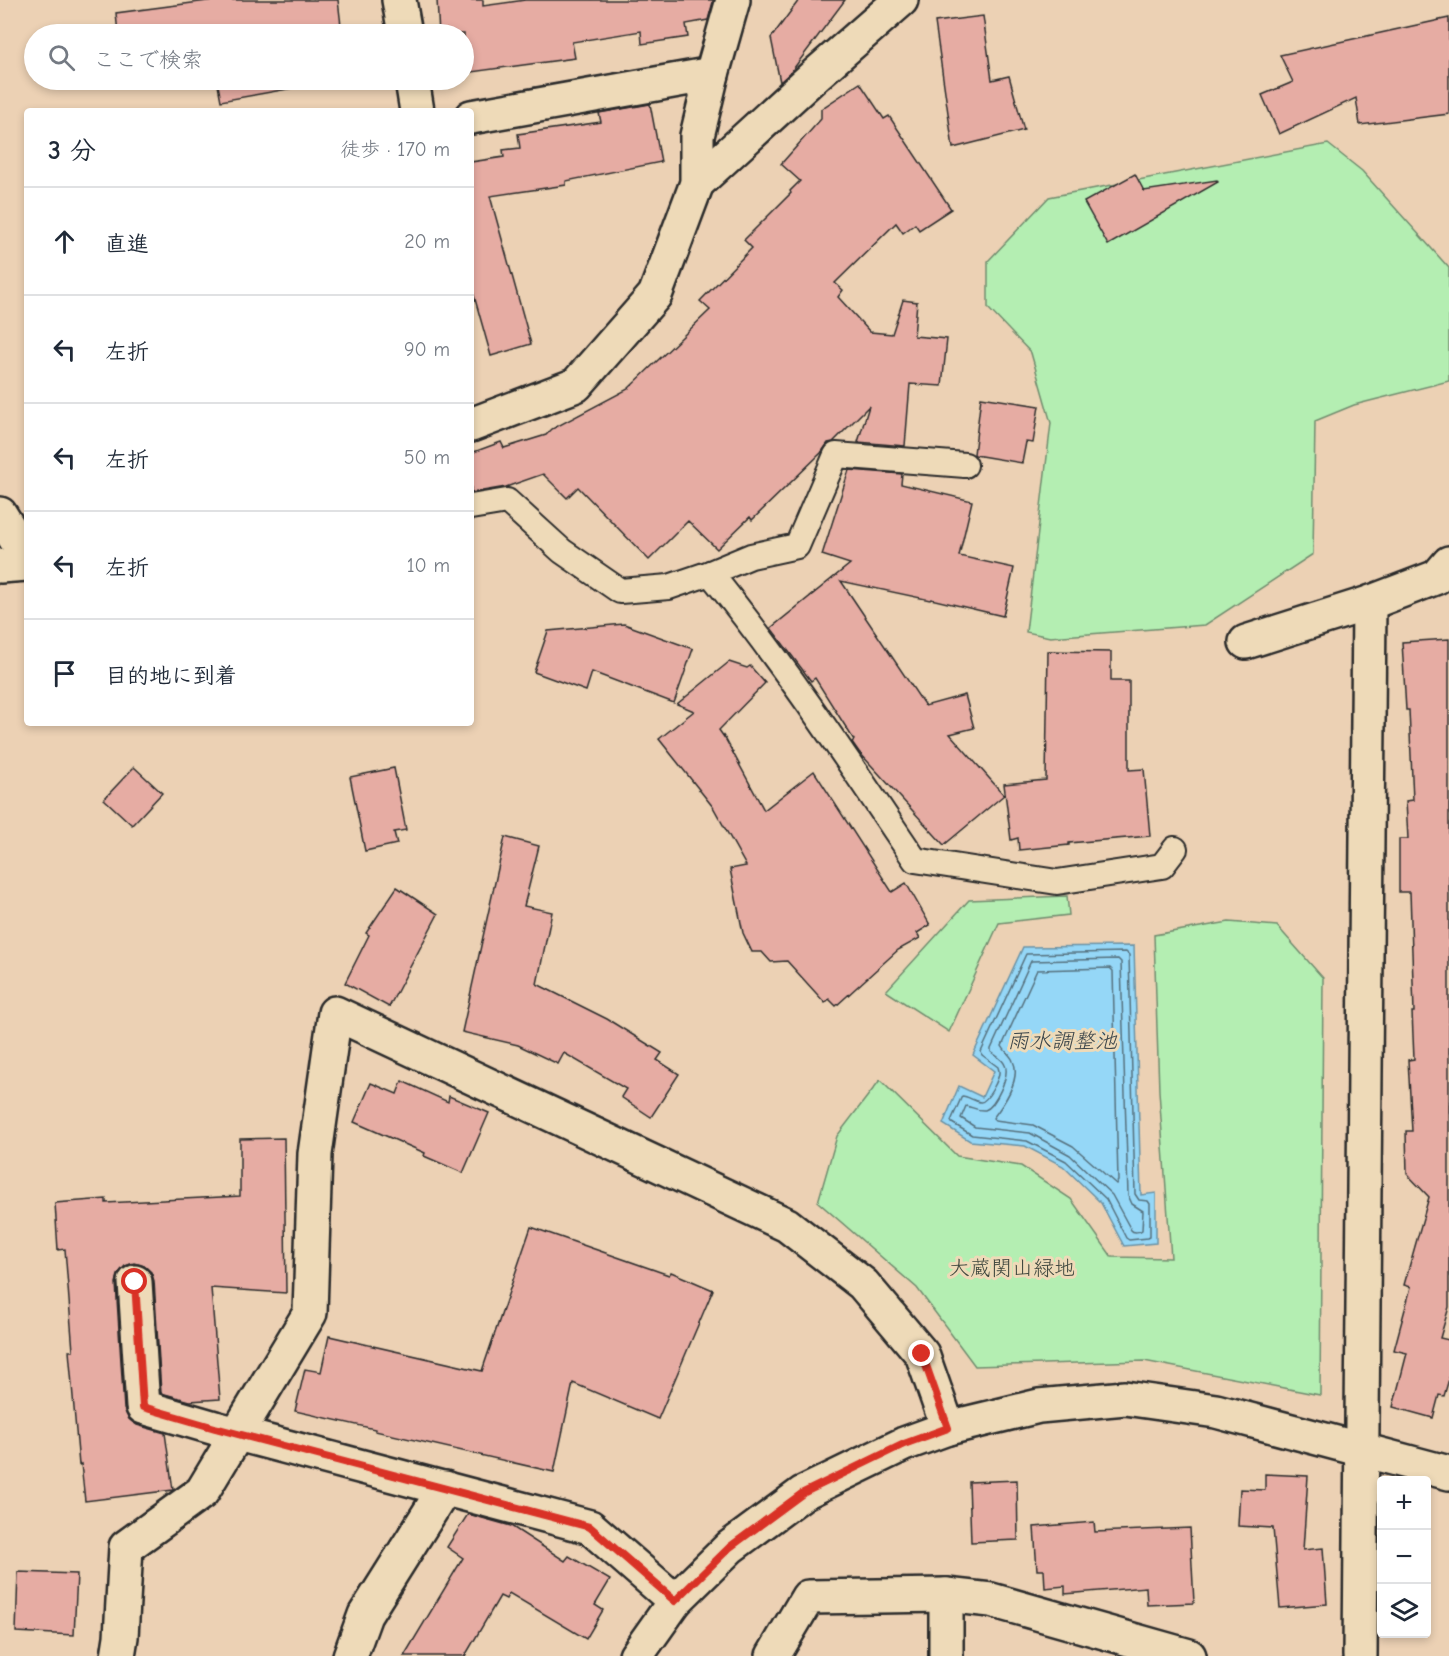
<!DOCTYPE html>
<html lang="ja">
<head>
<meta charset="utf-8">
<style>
	:root { --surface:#fff; --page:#f6f6f7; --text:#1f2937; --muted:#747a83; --line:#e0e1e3 }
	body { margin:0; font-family:"Comic Neue","Klee One",sans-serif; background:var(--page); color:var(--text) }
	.controls { position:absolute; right:18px; bottom:18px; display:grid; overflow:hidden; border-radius:6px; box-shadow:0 3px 9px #0003 }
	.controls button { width:54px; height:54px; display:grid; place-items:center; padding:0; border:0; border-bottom:2px solid var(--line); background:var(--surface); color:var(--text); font:30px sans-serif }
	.stop { position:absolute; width:18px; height:18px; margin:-14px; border:4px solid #d93025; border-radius:50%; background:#fff }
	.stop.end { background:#d93025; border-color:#fff; box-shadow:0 2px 6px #0008 }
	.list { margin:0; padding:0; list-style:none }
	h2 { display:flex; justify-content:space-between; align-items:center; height:78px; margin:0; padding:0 24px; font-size:26px }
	h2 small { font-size:20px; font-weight:400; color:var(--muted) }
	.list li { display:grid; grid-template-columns:39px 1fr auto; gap:18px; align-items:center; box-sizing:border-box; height:108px; padding:0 24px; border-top:2px solid var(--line) }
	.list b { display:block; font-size:22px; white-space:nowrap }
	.list em { font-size:20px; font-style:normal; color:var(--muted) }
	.icon { flex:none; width:33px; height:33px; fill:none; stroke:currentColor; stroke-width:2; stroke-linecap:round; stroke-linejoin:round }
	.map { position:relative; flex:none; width:1449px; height:1656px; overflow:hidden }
	.search { position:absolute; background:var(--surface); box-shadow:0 3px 9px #0003; left:24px; top:24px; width:450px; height:66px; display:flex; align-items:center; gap:15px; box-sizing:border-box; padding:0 21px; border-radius:33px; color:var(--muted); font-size:22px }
	.panel { position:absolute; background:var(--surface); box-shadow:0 3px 9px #0003; left:24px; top:108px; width:450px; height:618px; border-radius:6px }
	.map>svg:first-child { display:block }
	.green { fill:#b4eeb2; stroke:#708c6e; stroke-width:1.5 }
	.water { fill:#95d7f7; stroke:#6b92a5; stroke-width:1.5 }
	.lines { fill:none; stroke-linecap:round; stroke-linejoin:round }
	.shore { stroke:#55707d; stroke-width:1.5 }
	.building { fill:#e6aca3; stroke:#2b2b2b; stroke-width:1.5 }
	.service-casing { stroke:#2b2b2b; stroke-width:28 }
	.minor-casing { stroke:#2b2b2b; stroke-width:38 }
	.tertiary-casing { stroke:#2b2b2b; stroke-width:38 }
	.service { stroke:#eedab8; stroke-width:24 }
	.minor { stroke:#eedab8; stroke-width:33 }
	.tertiary { stroke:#eedab8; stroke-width:33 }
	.route { stroke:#d93025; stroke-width:8 }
	.labels { text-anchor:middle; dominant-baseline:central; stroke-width:6; stroke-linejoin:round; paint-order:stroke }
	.park-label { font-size:21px; fill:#40483f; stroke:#eedab8 }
	.water-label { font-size:22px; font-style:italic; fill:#3b454a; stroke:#eedab8 }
</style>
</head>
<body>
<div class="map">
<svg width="1449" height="1656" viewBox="0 0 1449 1656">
	<rect width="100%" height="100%" fill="#ecd1b4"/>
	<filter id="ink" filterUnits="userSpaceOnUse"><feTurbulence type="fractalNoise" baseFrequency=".0167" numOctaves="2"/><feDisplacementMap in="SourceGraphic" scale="12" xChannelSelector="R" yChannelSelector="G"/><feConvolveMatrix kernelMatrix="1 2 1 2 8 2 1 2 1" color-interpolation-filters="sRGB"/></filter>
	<g filter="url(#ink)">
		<g class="green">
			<path d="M 1328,144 L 1362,171 L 1449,268 L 1449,381 L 1354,405 L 1315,421 L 1313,554 L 1205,625 L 1050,637 L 1026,632 L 1051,423 L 1031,353 L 988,308 L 988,261 L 1049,197 Z"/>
			<path d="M 1067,896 L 1069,915 L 999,923 L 949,1032 L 886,991 L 969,900 Z"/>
			<path d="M 1229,922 L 1277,926 L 1323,978 L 1320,1395 L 1144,1361 L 975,1366 L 917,1288 L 818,1202 L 837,1136 L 880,1080 L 957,1156 L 1021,1166 L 1071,1199 L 1112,1257 L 1171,1258 L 1159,1091 L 1154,935 Z"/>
		</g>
		<path class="water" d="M 1134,946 L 1141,1195 L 1156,1193 L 1156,1243 L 1124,1246 L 1101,1203 L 1063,1166 L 1025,1146 L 970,1141 L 943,1124 L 959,1086 L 982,1097 L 994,1071 L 973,1055 L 1023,947 Z"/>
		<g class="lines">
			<g class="shore">
				<path d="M 1126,952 L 1129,955 L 1135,1194 L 1139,1200 L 1148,1201 L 1150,1204 L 1150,1237 L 1148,1238 L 1129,1240 L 1126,1238 L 1106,1199 L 1066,1161 L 1027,1141 L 972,1135 L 952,1123 L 951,1121 L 962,1096 C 968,1096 973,1101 980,1102 C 987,1103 1000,1078 999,1071 C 999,1070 998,1068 998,1067 L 982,1055 L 981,1052 L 1026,954 Z"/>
				<path d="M 1118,959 L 1121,962 L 1128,1195 L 1132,1204 L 1143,1211 L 1142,1230 C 1140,1232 1133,1233 1131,1230 L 1112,1195 L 1070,1155 L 1030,1133 L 975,1127 L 961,1118 L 966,1106 C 972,1107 978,1111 985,1110 C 995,1107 1010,1075 1005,1065 C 1003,1059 996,1056 991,1052 L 991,1049 L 1031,961 Z"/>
				<path d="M 1110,968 L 1113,971 L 1118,1181 L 1116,1184 L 1073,1146 L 1033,1125 L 995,1120 L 993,1118 C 1003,1105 1022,1079 1013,1061 C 1011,1055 1005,1052 1002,1046 L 1037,970 Z"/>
			</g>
		</g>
		<g class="building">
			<path d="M 215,0 L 338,0 L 342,34 L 118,34 L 116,13 Z"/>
			<path d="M 437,0 L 483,0 L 483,6 L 525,0 L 713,0 L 713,2 L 708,20 L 686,24 L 688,37 L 642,44 L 641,31 L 572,42 L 575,58 L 464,73 L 464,34 L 439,34 Z"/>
			<path d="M 799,0 L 845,0 L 791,72 L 780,82 L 771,38 Z"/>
			<path d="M 983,16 L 992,80 L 1009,76 L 1024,130 L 953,148 L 935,22 Z"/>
			<path d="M 1449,18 L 1449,114 L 1360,125 L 1356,98 L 1279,134 L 1262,95 L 1293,82 L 1280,55 Z"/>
			<path d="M 217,80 L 338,80 L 221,101 Z"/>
			<path d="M 860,83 L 884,119 L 889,116 L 951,209 L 919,230 L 915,224 L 903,233 L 896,223 L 835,283 L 843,290 L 838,297 L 870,332 L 892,334 L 903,300 L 917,302 L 914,336 L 947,339 L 942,386 L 910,384 L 905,446 L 858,442 L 869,406 L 833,442 L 828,443 L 821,453 L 752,520 L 750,517 L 717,549 L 688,521 L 649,560 L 578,487 L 567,498 L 543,474 L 506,487 L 471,493 L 471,453 L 501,442 L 504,448 L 546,435 L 552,429 L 628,389 L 710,310 L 700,301 L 752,248 L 744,240 L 791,193 L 790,191 L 800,181 L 781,164 L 821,119 L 821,109 Z"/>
			<path d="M 650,104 L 661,162 L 566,181 L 566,185 L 490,196 L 531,344 L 491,356 L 471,285 L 471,162 L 504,157 L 503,150 L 520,148 L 518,134 L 601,122 L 599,113 Z"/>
			<path d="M 1135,174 L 1144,191 L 1217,180 L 1218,182 L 1108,245 L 1084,202 Z"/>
			<path d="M 981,397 L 1039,406 L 1033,443 L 1026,442 L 1022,463 L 975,455 L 974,454 Z"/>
			<path d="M 849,470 L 902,474 L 901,484 L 972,501 L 959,556 L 1014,568 L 1003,616 L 931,599 L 930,600 L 841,581 L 925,706 L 965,695 L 974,728 L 950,734 L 1004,795 L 944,845 L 859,752 L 852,742 L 854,740 L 815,678 L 811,681 L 771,628 L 850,564 L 822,555 Z"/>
			<path d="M 624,624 L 693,649 L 674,703 L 592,672 L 586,691 L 534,672 L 548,631 Z"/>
			<path d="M 1449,639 L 1449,1307 L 1440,1338 L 1449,1340 L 1449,1379 L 1444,1396 L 1439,1395 L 1433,1418 L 1393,1407 L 1407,1353 L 1394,1350 L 1411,1287 L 1404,1285 L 1429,1197 L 1407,1174 L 1406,1131 L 1412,1131 L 1408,1060 L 1414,1059 L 1412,1012 L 1414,1012 L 1410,892 L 1399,892 L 1399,839 L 1408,839 L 1406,801 L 1413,800 L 1409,710 L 1406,710 L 1402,642 Z"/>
			<path d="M 1048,651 L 1111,652 L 1111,681 L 1129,681 L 1129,770 L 1144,769 L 1150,836 L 1069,843 L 1069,845 L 1019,850 L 1018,838 L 1011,840 L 1004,784 L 1046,780 Z"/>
			<path d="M 729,662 L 747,668 L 750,666 L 765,683 L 719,730 L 726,740 L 764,810 L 814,771 L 892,892 L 906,883 L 930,925 L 917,933 L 920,938 L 898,950 L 836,1006 L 829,999 L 825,1003 L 787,961 L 771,962 L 762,952 L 752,952 L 743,933 L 730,869 L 746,866 L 713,807 L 659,739 L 694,711 L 677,704 Z"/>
			<path d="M 134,767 L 162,793 L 132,825 L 104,799 Z"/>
			<path d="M 394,768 L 406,830 L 394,832 L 397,844 L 365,851 L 350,777 Z"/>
			<path d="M 505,837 L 539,846 L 524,906 L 552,912 L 537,984 L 607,1019 L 662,1053 L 657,1060 L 679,1074 L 651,1117 L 621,1097 L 626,1089 L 564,1053 L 558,1064 L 518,1045 L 462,1032 Z"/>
			<path d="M 397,887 L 438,914 L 389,1007 L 345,983 L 369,935 L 366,933 Z"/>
			<path d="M 402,1081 L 448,1102 L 449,1096 L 489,1113 L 463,1173 L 424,1156 L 425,1153 L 354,1122 L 371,1083 L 397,1094 Z"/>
			<path d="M 284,1138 L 286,1293 L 211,1288 L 220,1399 L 190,1401 L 161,1393 L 154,1281 L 151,1272 L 144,1266 L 134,1263 L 125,1266 L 119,1273 L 116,1283 L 124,1409 L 129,1419 L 137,1425 L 165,1433 L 173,1490 L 85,1501 L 81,1464 L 79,1465 L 69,1351 L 73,1351 L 65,1249 L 58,1250 L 55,1203 L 106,1199 L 106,1203 L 240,1196 L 240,1139 Z"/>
			<path d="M 531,1227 L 669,1275 L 671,1272 L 713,1290 L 658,1419 L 573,1383 L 554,1472 L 375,1431 L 375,1429 L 295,1411 L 305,1369 L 321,1372 L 329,1336 L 482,1371 Z"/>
			<path d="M 1265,1474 L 1308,1476 L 1303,1550 L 1323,1548 L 1327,1604 L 1280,1608 L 1273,1528 L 1238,1526 L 1240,1489 L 1265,1490 Z"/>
			<path d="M 1017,1480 L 1018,1540 L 971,1542 L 969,1482 Z"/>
			<path d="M 468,1514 L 511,1526 L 565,1561 L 569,1556 L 610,1580 L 595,1605 L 603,1610 L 586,1639 L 509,1593 L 506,1599 L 500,1596 L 465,1656 L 404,1656 L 463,1558 L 447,1547 Z"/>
			<path d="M 1094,1522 L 1095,1532 L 1190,1528 L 1194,1603 L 1147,1605 L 1146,1587 L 1065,1594 L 1065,1586 L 1045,1588 L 1044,1570 L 1037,1570 L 1034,1527 Z"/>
			<path d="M 18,1572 L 77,1574 L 74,1635 L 16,1632 Z"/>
		</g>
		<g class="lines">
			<defs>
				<g id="service">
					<path d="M 471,507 L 507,501 L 562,551 L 620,591 L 669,587 L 710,573 L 751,556 L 797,546 L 836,455 L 965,465"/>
					<path d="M 710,573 C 784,664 849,762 915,860 L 1057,882 L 1162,866 L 1175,849"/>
				</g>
				<g id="minor">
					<path d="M 399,0 L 405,34"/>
					<path d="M 412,80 L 417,111"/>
					<path d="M 471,117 L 712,74"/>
					<path d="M 697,183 L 813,77 L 901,0"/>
					<path d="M 471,425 L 576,385 L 655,295 L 697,183 L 697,136 L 712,74 L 733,0"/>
					<path d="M 0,514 L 27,557"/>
					<path d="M 0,566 L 27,564"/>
					<path d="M 1246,642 L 1369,603 L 1437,577 L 1449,563"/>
					<path d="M 135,1282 L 143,1407 L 215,1428 L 590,1527 L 675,1601"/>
					<path d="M 118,1656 L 121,1637 L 126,1547 L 202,1492 L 310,1313 L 315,1154 L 335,1013 L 787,1225 L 863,1284 L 922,1354 L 948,1428"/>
					<path d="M 350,1656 L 365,1615 L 445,1488"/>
					<path d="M 773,1656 L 808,1597 L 946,1595 L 991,1600 L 1189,1656"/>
					<path d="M 946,1656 L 946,1595"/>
					<path d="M 1360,1656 L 1369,603"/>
				</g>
				<path id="tertiary" d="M 636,1656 L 675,1601 L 730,1547 L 803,1493 L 904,1444 L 948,1428 L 1039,1406 L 1125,1398 L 1216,1411 L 1449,1473"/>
			</defs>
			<use href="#service" class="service-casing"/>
			<use href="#minor" class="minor-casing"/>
			<use href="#tertiary" class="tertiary-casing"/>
			<use href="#service" class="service"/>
			<use href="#minor" class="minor"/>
			<use href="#tertiary" class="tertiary"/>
		</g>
	</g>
	<g class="lines" filter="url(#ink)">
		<path class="route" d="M 135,1282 L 143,1407 L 215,1428 L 590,1527 L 675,1601 L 730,1547 L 803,1493 L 904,1444 L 948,1428 L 922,1354"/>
	</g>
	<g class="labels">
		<g class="park-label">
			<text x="1012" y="1268">大蔵関山緑地</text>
		</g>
		<g class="water-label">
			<text x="1062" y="1041">雨水調整池</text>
		</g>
	</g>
</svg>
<div class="controls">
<button>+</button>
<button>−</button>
<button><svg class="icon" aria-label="layers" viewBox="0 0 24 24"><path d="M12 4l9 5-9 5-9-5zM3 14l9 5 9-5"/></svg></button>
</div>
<div class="stop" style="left:135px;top:1282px"></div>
<div class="stop end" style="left:922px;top:1354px"></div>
<div class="search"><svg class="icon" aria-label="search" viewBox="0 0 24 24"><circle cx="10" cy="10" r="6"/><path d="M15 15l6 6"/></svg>ここで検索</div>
<section class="panel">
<h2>3 分<small>徒歩 · 170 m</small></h2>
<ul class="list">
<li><svg class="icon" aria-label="ahead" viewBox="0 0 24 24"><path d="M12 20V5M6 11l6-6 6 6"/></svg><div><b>直進</b></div><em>20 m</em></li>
<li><svg class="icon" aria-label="left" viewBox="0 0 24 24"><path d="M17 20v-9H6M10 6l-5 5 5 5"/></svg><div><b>左折</b></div><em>90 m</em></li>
<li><svg class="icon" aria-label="left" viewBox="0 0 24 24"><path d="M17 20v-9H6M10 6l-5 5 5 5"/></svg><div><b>左折</b></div><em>50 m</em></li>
<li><svg class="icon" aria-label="left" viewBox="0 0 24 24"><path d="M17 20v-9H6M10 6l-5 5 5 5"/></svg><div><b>左折</b></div><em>10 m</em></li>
<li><svg class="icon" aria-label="arrive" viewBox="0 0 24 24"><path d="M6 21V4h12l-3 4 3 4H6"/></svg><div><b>目的地に到着</b></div></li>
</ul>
</section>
</div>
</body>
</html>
